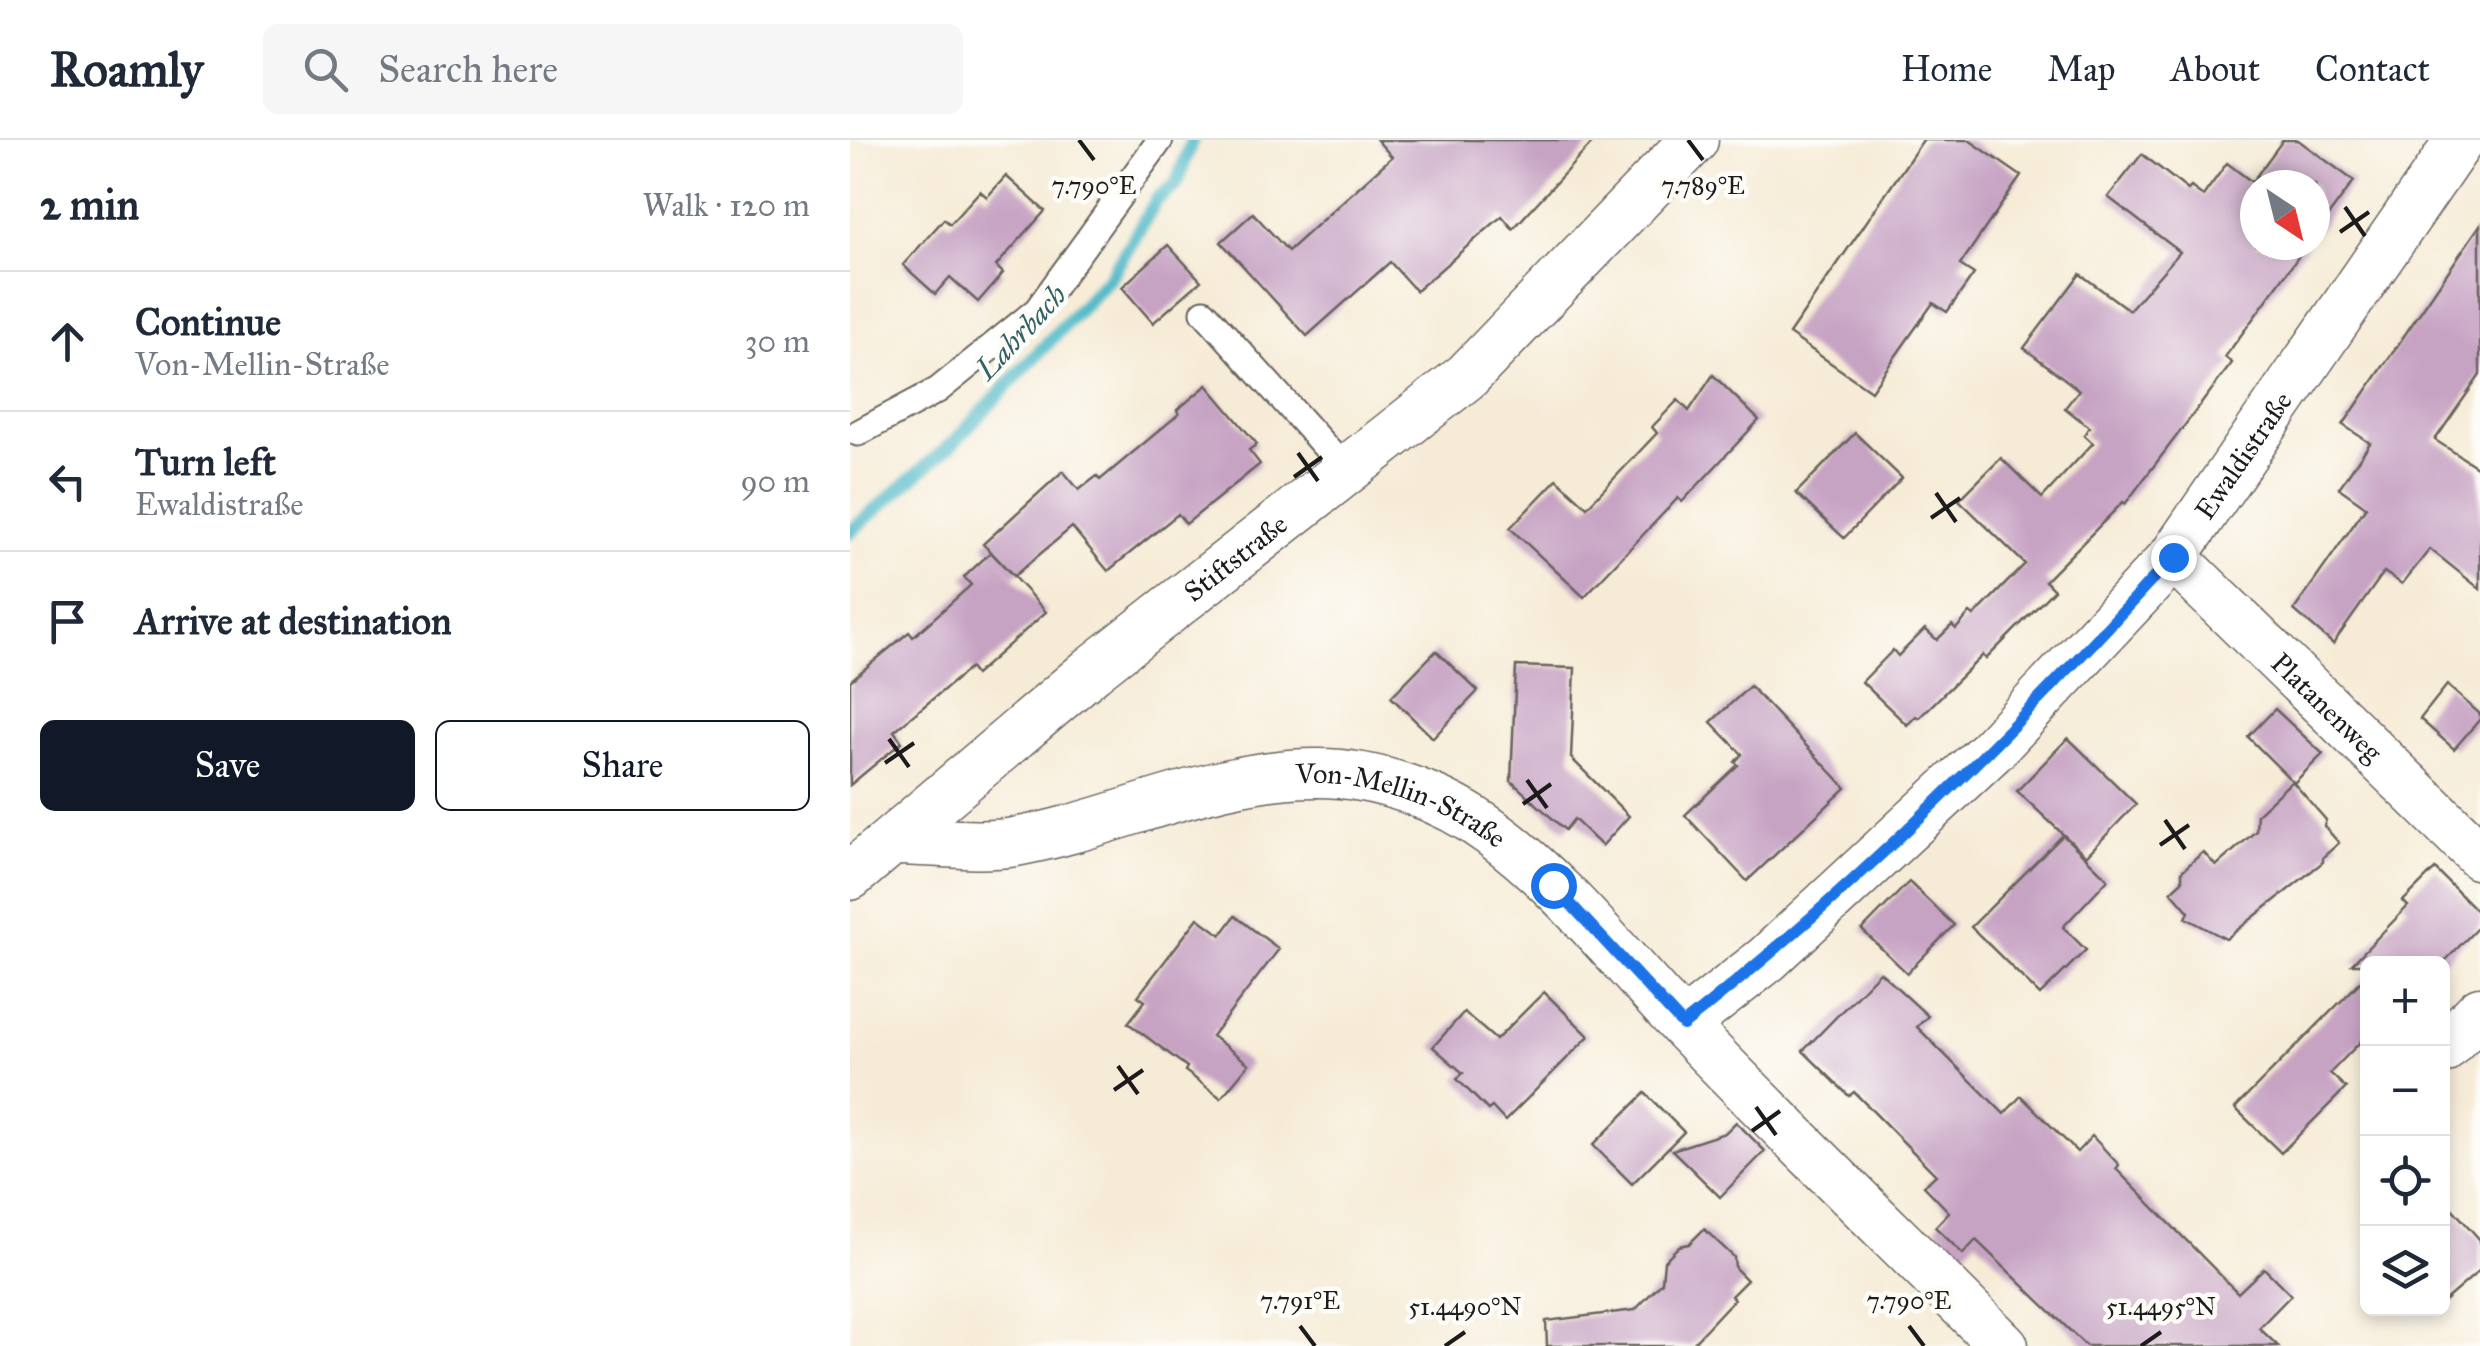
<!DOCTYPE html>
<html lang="en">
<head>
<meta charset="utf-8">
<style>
	:root { --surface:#fff; --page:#f6f6f7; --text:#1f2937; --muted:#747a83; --line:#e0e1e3; --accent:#111827 }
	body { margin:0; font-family:"IM FELL Great Primer",serif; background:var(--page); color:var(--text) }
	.controls { position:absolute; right:30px; bottom:30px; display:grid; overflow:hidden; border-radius:15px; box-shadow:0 5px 15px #0003 }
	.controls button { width:90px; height:90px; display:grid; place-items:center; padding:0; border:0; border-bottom:2px solid var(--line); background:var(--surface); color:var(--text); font:50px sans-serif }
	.compass { position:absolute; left:1390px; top:30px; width:90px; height:90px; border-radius:50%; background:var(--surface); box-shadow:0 5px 15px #0003; rotate:145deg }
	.stop { position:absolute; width:30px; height:30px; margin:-22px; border:8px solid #1a73e8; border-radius:50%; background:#fff }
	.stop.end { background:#1a73e8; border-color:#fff; box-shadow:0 2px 10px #0008 }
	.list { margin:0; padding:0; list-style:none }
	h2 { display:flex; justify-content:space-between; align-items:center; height:130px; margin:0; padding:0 40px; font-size:42px }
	h2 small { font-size:32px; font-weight:400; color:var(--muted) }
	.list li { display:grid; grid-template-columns:65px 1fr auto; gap:30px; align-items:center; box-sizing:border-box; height:140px; padding:0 40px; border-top:2px solid var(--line) }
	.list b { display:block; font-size:38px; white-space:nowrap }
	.list p { margin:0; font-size:32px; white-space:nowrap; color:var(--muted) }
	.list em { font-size:32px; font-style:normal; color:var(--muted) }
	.actions { display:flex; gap:20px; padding:30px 40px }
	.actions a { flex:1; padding:22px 0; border:2px solid var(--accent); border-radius:15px; text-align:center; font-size:35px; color:var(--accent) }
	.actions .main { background:var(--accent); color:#fff }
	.icon { flex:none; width:55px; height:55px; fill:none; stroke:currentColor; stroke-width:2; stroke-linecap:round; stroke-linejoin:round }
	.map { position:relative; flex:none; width:1630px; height:1206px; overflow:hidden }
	header { display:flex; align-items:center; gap:60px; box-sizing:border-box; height:140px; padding:0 50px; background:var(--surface); border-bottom:2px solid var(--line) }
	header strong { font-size:48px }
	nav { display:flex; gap:55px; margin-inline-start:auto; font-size:35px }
	.search { width:700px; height:90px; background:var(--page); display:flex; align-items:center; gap:25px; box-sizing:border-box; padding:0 35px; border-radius:15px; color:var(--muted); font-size:38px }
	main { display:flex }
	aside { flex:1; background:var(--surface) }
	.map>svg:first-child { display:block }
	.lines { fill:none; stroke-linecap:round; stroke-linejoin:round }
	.stream { stroke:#4bb8c7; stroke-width:14 }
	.building { fill:#c6a2c3 }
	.lane-casing { stroke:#68645d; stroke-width:29 }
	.street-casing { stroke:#68645d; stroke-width:51 }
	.lane { stroke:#fff; stroke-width:25 }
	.street { stroke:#fff; stroke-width:48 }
	.route { stroke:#1a73e8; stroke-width:12 }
	.ticks { fill:none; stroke:#1c1c1c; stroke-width:4 }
	.labels { text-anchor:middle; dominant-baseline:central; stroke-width:9; stroke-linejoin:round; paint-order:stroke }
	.street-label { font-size:28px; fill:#1c1c1c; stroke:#fdfcf7 }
	.water-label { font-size:30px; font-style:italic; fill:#316269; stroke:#fdfcf7 }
	.ticks-label { font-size:25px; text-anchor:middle; fill:#1c1c1c; stroke:#fdfcf7; stroke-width:9; stroke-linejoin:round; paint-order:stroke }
</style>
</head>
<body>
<header>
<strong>Roamly</strong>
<div class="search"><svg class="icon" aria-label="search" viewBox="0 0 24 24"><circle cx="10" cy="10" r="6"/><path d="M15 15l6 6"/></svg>Search here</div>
<nav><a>Home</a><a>Map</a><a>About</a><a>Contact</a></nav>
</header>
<main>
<aside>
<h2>2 min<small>Walk · 120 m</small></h2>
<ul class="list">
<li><svg class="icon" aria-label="ahead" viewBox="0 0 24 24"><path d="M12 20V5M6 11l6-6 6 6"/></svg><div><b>Continue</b><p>Von-Mellin-Straße</p></div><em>30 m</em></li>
<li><svg class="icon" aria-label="left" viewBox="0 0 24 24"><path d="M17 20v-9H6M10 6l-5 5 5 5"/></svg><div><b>Turn left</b><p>Ewaldistraße</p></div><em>90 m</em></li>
<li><svg class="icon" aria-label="arrive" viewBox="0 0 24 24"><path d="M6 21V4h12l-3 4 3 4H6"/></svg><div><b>Arrive at destination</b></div></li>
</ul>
<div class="actions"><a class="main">Save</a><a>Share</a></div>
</aside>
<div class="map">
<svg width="1630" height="1206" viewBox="0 0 1630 1206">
	<rect width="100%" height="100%" fill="#fdfcf7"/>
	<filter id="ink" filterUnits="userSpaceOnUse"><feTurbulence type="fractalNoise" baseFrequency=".01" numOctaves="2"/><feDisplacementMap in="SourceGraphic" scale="20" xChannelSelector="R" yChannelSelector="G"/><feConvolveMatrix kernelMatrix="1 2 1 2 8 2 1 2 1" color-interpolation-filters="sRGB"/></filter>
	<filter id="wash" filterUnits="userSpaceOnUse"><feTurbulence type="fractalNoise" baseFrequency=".0048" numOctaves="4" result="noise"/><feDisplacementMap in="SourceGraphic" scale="40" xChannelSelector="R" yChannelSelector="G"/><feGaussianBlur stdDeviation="2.25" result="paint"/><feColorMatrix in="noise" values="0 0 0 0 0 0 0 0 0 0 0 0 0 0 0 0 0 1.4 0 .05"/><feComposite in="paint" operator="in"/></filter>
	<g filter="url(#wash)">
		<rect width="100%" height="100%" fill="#f6ebd6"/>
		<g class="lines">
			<path class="stream" d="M 0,392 L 103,303 L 260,137 L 307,59 L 326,45 L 342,0"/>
		</g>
		<g id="blocks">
			<g class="building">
				<path d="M 527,0 L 745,0 L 663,89 L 652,76 L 566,151 L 540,122 L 457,196 L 371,102 L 403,73 L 438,111 L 542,17 Z"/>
				<path d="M 1073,0 L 1119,0 L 1171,36 L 1110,125 L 1124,134 L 1097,172 L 1083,163 L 1021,251 L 939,194 Z"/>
				<path d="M 1433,0 L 1448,0 L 1504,41 L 1465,94 L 1465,45 L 1405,45 L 1405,105 L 1457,105 L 1375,217 L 1382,223 L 1275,364 L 1273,362 L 1195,441 L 1204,450 L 1136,519 L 1133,515 L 1069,578 L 1066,576 L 1057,585 L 1012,542 L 1043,510 L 1048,516 L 1075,489 L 1087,500 L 1102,485 L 1106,489 L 1120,473 L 1124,476 L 1175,424 L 1109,360 L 1151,318 L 1192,358 L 1243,303 L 1234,295 L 1239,287 L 1215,268 L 1229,250 L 1174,208 L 1230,134 L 1279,170 L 1330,112 L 1258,57 L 1292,14 L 1338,50 L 1341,47 L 1353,56 L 1377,23 L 1402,42 Z"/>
				<path d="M 156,36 L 195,71 L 146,126 L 153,133 L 128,162 L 100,137 L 85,154 L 53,125 L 94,79 L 100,84 L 130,51 L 137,57 Z"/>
				<path d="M 1630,85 L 1630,235 L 1585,300 L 1630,329 L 1630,449 L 1580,409 L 1552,444 L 1534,432 L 1483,504 L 1444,470 L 1516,367 L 1489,348 L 1520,303 L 1493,285 Z"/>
				<path d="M 318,105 L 351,141 L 303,183 L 272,147 Z"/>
				<path d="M 863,235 L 909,280 L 832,362 L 828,358 L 734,457 L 660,388 L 707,339 L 737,367 L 807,293 L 802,287 L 828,260 L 839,271 Z"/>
				<path d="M 357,245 L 407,304 L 399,310 L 410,324 L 336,384 L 328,374 L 258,431 L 222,387 L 164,436 L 133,404 L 213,331 L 229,350 L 247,336 L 250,340 L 329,274 L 327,270 Z"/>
				<path d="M 1005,293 L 1052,338 L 994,398 L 946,353 Z"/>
				<path d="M 141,412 L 196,472 L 125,535 L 120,528 L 44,591 L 52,602 L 0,645 L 0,541 L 59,492 L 63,497 L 121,445 L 114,437 Z"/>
				<path d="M 586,511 L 628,551 L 583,598 L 541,557 Z"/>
				<path d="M 666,526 L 725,528 L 721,618 L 779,676 L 752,706 L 724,679 L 715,690 L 661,641 Z"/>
				<path d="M 1597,545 L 1630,574 L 1630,579 L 1604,609 L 1570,579 Z"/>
				<path d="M 900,546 L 996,648 L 897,741 L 835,675 L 888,625 L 885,622 L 892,614 L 861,582 Z"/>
				<path d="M 1425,569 L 1473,614 L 1444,643 L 1398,597 Z"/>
				<path d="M 1218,598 L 1286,664 L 1236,716 L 1167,651 Z"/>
				<path d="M 1442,641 L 1476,680 L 1474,686 L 1489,703 L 1473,717 L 1473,722 L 1376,799 L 1336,778 L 1339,772 L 1321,751 L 1332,741 L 1332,731 L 1353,712 L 1366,726 L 1406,691 L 1407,674 Z"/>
				<path d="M 1213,695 L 1258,739 L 1213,787 L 1236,810 L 1190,855 L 1121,787 Z"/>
				<path d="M 1585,729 L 1630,774 L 1630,785 L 1592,824 L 1502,824 L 1558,766 L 1553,761 Z"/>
				<path d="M 1059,742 L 1104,785 L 1057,833 L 1012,790 Z"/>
				<path d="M 385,776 L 429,809 L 362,896 L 399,924 L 371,958 L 335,931 L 337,927 L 278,883 L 295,861 L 288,856 L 348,778 L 371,795 Z"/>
				<path d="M 1030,832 L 1078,876 L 1067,887 L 1154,974 L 1171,956 L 1227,1012 L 1242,996 L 1269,1025 L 1266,1029 L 1388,1153 L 1414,1128 L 1441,1155 L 1409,1188 L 1428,1206 L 1236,1206 L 1126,1100 L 1113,1114 L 1085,1087 L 1099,1072 L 1074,1046 L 1086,1035 L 1004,952 L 999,956 L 953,911 Z"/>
				<path d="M 1518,834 L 1518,894 L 1480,933 L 1496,948 L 1431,1013 L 1385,968 Z"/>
				<path d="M 694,852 L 739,896 L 655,981 L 642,967 L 638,970 L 607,939 L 613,933 L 583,907 L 614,872 L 646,900 Z"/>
				<path d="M 795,953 L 834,992 L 782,1044 L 743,1005 Z"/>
				<path d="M 886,982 L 915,1011 L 870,1057 L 822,1010 L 875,993 Z"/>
				<path d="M 1593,1058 L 1630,1100 L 1630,1130 L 1593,1162 Z"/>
				<path d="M 854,1089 L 884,1117 L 885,1128 L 897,1140 L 881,1156 L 884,1159 L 840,1206 L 697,1206 L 696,1181 L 785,1170 L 812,1142 L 814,1121 L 829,1106 L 839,1104 Z"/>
			</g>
		</g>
	</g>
	<g filter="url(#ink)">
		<use href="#blocks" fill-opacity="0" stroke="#68645d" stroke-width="2.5"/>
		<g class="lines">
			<defs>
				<g id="lane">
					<path d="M 354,172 L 497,331"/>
					<path d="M 8,293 L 88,250 L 187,170 L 310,0"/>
				</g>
				<g id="street">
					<path id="s1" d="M 1323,417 L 1630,716"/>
					<path id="s2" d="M 44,701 C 81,701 129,708 165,702 C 266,684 362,633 465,633 C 525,632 594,657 642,693 C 715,746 771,821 833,885 C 938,994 1047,1099 1154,1206"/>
					<path id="s3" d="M 0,736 L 242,530 L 617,236 L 844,0"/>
					<path id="s4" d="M 833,885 L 917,819 L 1141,611 L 1323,417 L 1610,0"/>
					<path d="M 1592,910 L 1630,871"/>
				</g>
			</defs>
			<use href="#lane" class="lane-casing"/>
			<use href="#street" class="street-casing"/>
			<use href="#lane" class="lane"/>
			<use href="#street" class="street"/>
		</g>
	</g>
	<g class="lines" filter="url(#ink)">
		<path class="route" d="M 703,745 L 833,885 C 1011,744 1170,584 1323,417"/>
	</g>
	<path class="ticks" d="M 229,0 L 244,20M 838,0 L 853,20M 1495,67 L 1515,96M 1490,92 L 1519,72M 448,313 L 468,341M 444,337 L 472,317M 1086,353 L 1106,382M 1081,378 L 1110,358M 39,599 L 59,627M 35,623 L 64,603M 677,640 L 697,668M 673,664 L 701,644M 1315,680 L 1335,709M 1310,705 L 1339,685M 268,926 L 288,954M 264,950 L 293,930M 906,967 L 926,995M 902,991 L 930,971M 450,1186 L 465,1206M 1059,1186 L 1074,1206M 595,1206 L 615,1192M 1291,1206 L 1311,1192"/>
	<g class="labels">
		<g class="street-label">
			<text stroke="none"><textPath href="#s4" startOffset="802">Ewaldistraße</textPath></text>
			<text stroke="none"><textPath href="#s3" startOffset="500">Stiftstraße</textPath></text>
			<text stroke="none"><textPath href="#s1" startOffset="215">Platanenweg</textPath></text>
			<text stroke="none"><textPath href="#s2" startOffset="522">Von-Mellin-Straße</textPath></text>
		</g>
		<g class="water-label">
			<text transform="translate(171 192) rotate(-47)">Lahrbach</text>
		</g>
	</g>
	<g class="ticks-label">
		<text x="244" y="54">7.790°E</text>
		<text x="853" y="54">7.789°E</text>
		<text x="450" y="1169">7.791°E</text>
		<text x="1059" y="1169">7.790°E</text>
		<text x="615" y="1175">51.4490°N</text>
		<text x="1311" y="1175">51.4495°N</text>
	</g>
</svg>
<div class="controls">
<button>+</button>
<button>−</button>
<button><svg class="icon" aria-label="locate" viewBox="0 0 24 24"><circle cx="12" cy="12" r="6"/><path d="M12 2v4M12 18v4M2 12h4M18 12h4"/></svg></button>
<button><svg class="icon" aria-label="layers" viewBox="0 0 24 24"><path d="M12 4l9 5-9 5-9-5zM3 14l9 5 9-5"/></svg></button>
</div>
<svg class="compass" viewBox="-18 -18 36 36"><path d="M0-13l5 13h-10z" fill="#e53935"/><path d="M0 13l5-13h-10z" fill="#747a83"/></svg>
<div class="stop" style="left:703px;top:745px"></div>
<div class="stop end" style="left:1323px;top:417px"></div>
</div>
</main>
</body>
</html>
